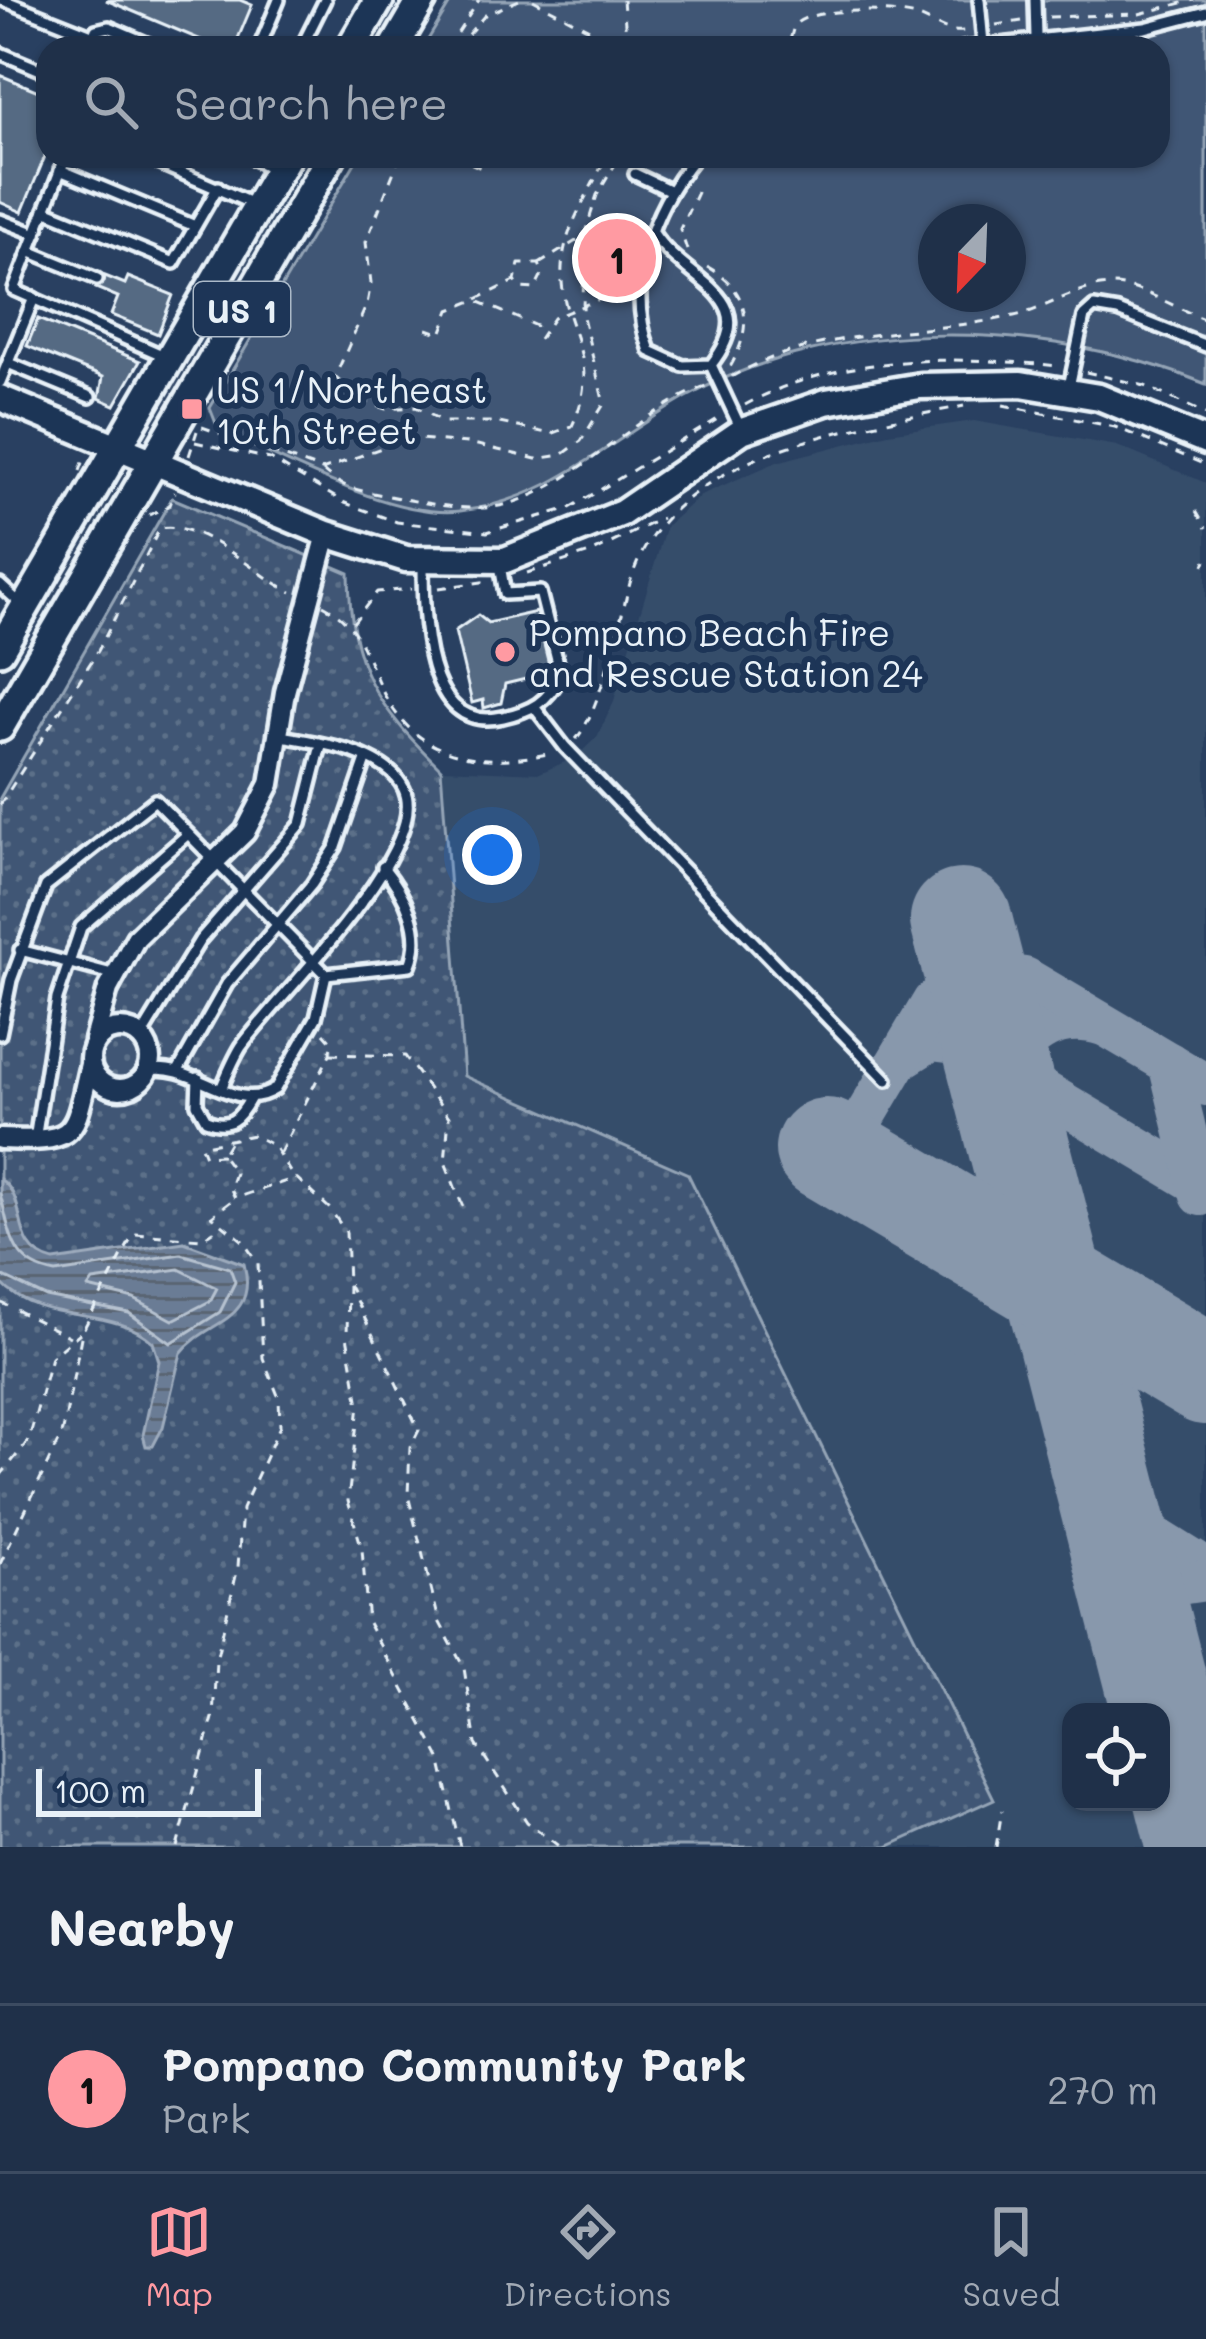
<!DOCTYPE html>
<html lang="en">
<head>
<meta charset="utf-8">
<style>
	:root { --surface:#1f3049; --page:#2c3c53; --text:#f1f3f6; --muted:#a1a9b4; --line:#3c4b61; --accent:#ff9aa2 }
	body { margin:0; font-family:Mali,sans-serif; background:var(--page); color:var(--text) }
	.controls { position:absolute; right:36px; bottom:36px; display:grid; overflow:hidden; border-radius:24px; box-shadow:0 3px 9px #0004 }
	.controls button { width:108px; height:108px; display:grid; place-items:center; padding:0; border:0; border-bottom:3px solid var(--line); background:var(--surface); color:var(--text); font:60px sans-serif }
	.compass { position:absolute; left:918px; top:204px; width:108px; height:108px; border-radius:50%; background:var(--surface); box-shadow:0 3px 9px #0004; rotate:203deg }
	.scale { position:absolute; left:36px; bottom:30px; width:225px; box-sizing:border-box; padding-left:12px; border:6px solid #e8f1f8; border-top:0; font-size:33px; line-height:42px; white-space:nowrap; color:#e8f1f8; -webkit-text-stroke:9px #1d3557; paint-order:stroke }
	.you { position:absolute; left:492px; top:855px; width:42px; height:42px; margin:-30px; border:9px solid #fff; border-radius:50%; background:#1a73e8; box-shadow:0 0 0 18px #1a73e833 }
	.badge { display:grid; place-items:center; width:78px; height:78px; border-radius:50%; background:var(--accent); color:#111; font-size:39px; font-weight:700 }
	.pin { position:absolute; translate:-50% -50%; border:6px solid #fff; box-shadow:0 3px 12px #0006 }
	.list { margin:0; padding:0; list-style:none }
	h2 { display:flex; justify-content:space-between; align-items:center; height:156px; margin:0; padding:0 48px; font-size:51px }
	h2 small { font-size:39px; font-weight:400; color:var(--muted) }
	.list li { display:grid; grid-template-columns:78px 1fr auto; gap:36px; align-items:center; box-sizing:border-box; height:168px; padding:0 48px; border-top:3px solid var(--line) }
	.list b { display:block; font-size:45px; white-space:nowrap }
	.list p { margin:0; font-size:39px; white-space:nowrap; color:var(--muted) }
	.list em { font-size:39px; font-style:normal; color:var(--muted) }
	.icon { flex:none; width:66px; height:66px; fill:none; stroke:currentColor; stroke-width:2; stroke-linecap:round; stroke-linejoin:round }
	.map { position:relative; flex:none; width:1206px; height:1847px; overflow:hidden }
	.search { position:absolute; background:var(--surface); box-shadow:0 3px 9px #0004; left:36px; right:36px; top:36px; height:132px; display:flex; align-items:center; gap:30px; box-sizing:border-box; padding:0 42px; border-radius:36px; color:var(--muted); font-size:45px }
	.sheet { height:324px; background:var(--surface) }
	nav { display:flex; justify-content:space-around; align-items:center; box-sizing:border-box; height:168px; border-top:3px solid var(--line); background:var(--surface); font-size:33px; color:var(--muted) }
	nav a { display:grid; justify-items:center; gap:6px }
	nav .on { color:var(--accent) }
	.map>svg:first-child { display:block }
	.built { fill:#364d6b; fill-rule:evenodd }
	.grass { fill:url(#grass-dots); stroke:#94a4b6; stroke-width:3 }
	.green { fill:#415774; stroke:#94a4b6; stroke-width:3; fill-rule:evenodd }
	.water { fill:url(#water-rules); stroke:#9dabbd; stroke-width:3 }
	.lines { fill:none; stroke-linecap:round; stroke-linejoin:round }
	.shore { stroke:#b6c2d0; stroke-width:3 }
	.taxiway { stroke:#8898ac; stroke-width:42 }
	.runway { stroke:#8898ac; stroke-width:102 }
	.building { fill:#556a83; stroke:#e8f1f8; stroke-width:3 }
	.lane-casing { stroke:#e8f1f8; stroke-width:18 }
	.street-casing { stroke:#e8f1f8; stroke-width:27 }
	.secondary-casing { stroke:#e8f1f8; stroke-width:33 }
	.primary-casing { stroke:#e8f1f8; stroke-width:36 }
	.path { stroke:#e8f1f8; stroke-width:3; stroke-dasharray:9 9; stroke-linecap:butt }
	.lane { stroke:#1d3557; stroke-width:9 }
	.street { stroke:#1d3557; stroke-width:18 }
	.secondary { stroke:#1d3557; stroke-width:24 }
	.primary { stroke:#1d3557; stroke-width:27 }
	.poi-dot { fill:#ff9aa2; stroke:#1d3557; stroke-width:4.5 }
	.labels { text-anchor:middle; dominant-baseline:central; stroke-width:12; stroke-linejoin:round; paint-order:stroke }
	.shield { fill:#1d3557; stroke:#abb9c8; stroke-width:3 }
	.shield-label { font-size:33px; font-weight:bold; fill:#e8f1f8 }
	.poi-label { font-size:36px; fill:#e8f1f8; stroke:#1d3557; text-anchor:start }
</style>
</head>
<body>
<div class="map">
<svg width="1206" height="1847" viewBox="0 0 1206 1847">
	<defs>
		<pattern id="grass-dots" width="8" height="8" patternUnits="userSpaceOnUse" patternTransform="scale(3)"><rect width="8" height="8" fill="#415774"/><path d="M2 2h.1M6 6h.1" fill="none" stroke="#5c7089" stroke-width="1.8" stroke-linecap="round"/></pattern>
		<pattern id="water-rules" width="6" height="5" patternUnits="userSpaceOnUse" patternTransform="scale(3)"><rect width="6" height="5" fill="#6b7c95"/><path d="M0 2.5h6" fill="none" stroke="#5a6573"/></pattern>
	</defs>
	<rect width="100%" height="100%" fill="#294061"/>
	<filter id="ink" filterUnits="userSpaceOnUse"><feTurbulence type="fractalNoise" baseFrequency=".00833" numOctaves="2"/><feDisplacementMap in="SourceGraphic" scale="24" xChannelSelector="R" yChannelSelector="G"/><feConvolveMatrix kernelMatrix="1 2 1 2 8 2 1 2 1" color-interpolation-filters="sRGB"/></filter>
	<g filter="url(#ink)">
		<path class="built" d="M 974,421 L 1117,446 L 1206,483 L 1206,1847 L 887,1847 L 994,1798 L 688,1174 L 464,1076 L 441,769 L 540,773 L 576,757 L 597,737 L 613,704 L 666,526 L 701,495 L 777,462 L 888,433 ZM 1071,1712 L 1161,1712 L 1161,1802 L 1071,1802 Z"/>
		<path class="grass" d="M 172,498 L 349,573 C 350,667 375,704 441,769 L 464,1076 L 688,1174 L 994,1799 L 887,1847 L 0,1847 L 0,798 Z"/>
		<path class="green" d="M 452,0 L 1206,0 L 1206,384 C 1050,320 835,313 685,398 C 610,441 549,501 460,511 C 390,519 284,458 219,431 L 210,408 L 359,156 L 1158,156 L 1158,48 L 423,48 ZM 936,222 L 1008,222 L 1008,294 L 936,294 Z"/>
		<path class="water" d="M 0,1179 C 32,1201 7,1249 54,1261 L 184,1242 L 244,1264 C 259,1322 206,1320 181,1353 L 163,1427 L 153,1446 L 146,1446 L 143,1435 L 159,1361 L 153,1342 C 110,1304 43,1327 1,1283 Z"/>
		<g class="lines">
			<g class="shore">
				<path d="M 0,1194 C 11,1232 10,1265 56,1273 L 181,1254 L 230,1268 L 235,1282 L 220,1312 L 171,1343 L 129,1313 L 46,1297 L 0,1275"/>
				<path d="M 179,1269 L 217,1288 L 210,1301 L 173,1320 L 134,1299 L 88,1288 L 93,1281 Z"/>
			</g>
			<g class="taxiway">
				<path d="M 899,1060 L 931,1040 L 964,1044 L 1206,1188"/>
				<path d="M 1169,1063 L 1201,1195"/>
				<path d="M 1002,1068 C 1030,1033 1057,1011 1103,1025"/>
				<path d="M 883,1183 L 860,1144 L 864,1118 L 933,1002 L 958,978 L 975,971 L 1025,978 L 1206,1085"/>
				<path d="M 1113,1511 L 1206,1569"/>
				<path d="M 1143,1630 L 1165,1586 L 1206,1580"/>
			</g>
			<g class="runway">
				<path d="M 961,920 L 1198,1847"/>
				<path d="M 826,1149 L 1206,1374"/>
			</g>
		</g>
		<g class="building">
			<path d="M 106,0 L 240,0 L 252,5 L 234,48 L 220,48 Z"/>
			<path d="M 0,75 L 48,95 L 48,149 L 22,212 L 0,202 Z"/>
			<path d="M 105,276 L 125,284 L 128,277 L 173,295 L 158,334 L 111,315 L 118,297 L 96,288 Z"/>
			<path d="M 38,319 L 140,361 L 115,405 L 99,398 L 103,377 L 27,346 Z"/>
			<path d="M 536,612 L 551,673 L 505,684 L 501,703 L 484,708 L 483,700 L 472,703 L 455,631 L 478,615 L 488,623 Z"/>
		</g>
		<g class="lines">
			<defs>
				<g id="lane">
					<path d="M 3,0 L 94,36"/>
					<path d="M 979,0 L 983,44"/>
					<path d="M 1035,0 L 1036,37"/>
					<path d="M 89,48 L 96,30 L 109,27 L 158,48"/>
					<path d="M 259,48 L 279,0"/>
					<path d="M 301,48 L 325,0"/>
					<path d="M 963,48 L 1145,28 L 1206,12"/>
					<path d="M 0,53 L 48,73"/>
					<path d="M 66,156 L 14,290 L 169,358"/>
					<path d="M 142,156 L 253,204"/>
					<path d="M 248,156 L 275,170"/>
					<path d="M 60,170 L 195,226"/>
					<path d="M 635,174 L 669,190"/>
					<path d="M 45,210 L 174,263 L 218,187"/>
					<path d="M 0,220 L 36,234"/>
					<path d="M 653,233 C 686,284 766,295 711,365 L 683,366 L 650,351 C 624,284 652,209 696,156"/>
					<path d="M 29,251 L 97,279"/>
					<path d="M 8,363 L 90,397"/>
					<path d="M 711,365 L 740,427"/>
					<path d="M 0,382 L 34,298"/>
					<path d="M 1069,387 L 1084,316 L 1094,307 L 1118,311 L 1206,346"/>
					<path d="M 423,559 C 423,614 423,736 503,717 C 531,711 548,702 561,675 L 540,592 L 505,594 L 500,565"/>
					<path d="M 0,585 L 22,605"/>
					<path d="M 535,708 L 565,747 L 887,1080"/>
					<path d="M 20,950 L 116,975"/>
					<path d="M 0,1034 L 11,980 L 46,886 L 155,800 L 326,974 L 410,965 C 424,931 405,894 383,867"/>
					<path d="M 142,1035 L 200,940 L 301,824 L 321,745"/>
					<path d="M 179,1069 L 227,984 L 312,884 L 336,847 L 366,760"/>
					<path d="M 149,1070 C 194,1062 234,1116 275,1089 L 316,1018 L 326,974"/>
					<path d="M 198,1078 L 197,1104 L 206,1120 C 230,1129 239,1119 250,1099"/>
					<path d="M 221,1089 C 227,1075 233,1060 241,1047 C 276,997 432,850 404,789 C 386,751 316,742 280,736"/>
					<path d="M 35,1140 L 57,999 L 81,927 L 188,834"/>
				</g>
				<g id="street">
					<circle cx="120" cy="1059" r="30"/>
					<path d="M 94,1040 L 108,989 L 136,938 L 245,832 L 270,784 L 285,692 L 327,534"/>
					<path d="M 0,1139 C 81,1143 73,1135 90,1064"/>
				</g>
				<path id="secondary" d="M 0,398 L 327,534 L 406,559 L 505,560 L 622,513 L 742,431 L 826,402 L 920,386 L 1021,384 L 1099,397 L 1206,441"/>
				<g id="primary">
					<path d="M 351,48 L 379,0"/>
					<path d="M 394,48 L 422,0"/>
					<path d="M 0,650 L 287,156"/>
					<path d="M 0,727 L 331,156"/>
				</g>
			</defs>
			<use href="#lane" class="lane-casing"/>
			<use href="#street" class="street-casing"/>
			<use href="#secondary" class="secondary-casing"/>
			<use href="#primary" class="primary-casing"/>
			<g class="path">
				<path d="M 533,0 L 591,30 L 601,48"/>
				<path d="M 623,0 L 627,48"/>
				<path d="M 1049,17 L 1139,14 L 1194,0"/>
				<path d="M 996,25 L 1022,21"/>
				<path d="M 448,48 L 479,0"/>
				<path d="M 456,48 L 485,15 L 519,0"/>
				<path d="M 776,48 L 789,42 C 792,36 792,30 795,25 C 809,6 896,10 916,16 C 937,23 945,35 969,30"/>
				<path d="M 400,156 L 366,242 L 371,283 L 367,304 L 335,377 L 361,401 L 386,409 L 416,407 L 444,422 L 495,422 L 551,434 L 572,426 C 608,350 550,324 564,252 C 570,219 593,187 606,156"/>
				<path d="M 455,156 L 481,168 L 492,156"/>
				<path d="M 495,156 L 514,162 L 550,156"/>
				<path d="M 687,250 L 680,229 L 700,186"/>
				<path d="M 539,264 L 584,236 L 597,195 L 620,156"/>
				<path d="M 708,267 C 752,292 753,328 729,369 L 733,376 C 819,327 920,336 1014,316 C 1047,309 1074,287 1110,285 C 1139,284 1179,310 1206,320"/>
				<path d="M 477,299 L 515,281 L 520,288 L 535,289 L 543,273 L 539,264 L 519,264 L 515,281"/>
				<path d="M 427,329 L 441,334 L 450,310 L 475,300 L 543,329"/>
				<path d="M 539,339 L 553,318 L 602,298"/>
				<path d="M 1086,372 L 1145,386 L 1206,414"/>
				<path d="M 745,405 C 839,353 956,356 1059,366"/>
				<path d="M 1003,405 L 1115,427 L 1206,465"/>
				<path d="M 202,427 L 322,470 L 408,438 L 469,443 L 536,459 L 562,455 L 581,441 L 604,404 L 583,317 L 584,236"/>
				<path d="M 195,442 L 270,459 L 345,503 L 397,522 L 487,532 L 570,508 L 721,417"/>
				<path d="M 189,456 L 197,431"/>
				<path d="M 80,471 L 86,454"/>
				<path d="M 323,471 C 343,491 371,492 399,498 C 425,503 456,509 482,508 C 563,505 633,410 709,385"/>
				<path d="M 1196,511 L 1206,528"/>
				<path d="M 149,515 L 170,505 L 175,492"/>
				<path d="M 1204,565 L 1206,560"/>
				<path d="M 527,573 L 593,552 L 662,518"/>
				<path d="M 439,588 L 489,581"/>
				<path d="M 323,605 C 359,624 364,652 380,686 C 414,760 480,768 553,753"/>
				<path d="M 353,623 L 377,592 L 411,589"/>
				<path d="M 576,739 C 600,712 619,623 630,583 C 668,452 849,429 964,406"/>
				<path d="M 0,805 L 98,651 L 160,528 C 206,521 252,574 292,592"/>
				<path d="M 330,1054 L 405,1056 L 449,1117 L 445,1162 L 463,1207"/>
				<path d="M 229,1143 L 222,1155 L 235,1173 L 230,1187 L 235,1198 L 296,1178"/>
				<path d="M 280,1153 L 330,1054 L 331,1041 L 324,1033"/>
				<path d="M 222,1155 L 205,1156 L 201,1146 L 253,1135 L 274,1146 L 290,1172 L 329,1208 L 346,1232 L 348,1284 L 419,1430 L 410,1448 L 408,1495 L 439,1621 L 464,1668 L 476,1744 L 527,1822 L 560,1847"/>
				<path d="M 348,1285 L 347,1336 L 359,1405 L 348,1501 L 362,1549 L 368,1623 L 440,1758 L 460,1847"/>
				<path d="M 0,1302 L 70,1337"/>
				<path d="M 0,1476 L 29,1440 L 51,1357 L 80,1333"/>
				<path d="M 0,1564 L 63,1431 L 82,1332 L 131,1239 L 136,1234 L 201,1239 L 218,1228"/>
				<path d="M 177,1847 L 213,1718 L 216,1660 L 238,1567 L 242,1509 L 280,1426 L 279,1398 L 263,1358 L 258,1263 L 242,1240 L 212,1216 L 235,1198"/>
				<path d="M 996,1847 L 1002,1810"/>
			</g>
			<use href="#lane" class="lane"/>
			<use href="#street" class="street"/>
			<use href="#secondary" class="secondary"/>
			<use href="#primary" class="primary"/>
		</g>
	</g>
	<g class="poi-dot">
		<rect x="180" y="397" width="24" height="24" rx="6"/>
		<circle cx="505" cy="652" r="12"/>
	</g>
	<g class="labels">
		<rect class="shield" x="194" y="282" width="96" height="54" rx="9"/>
		<g class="shield-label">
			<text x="242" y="309">US 1</text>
		</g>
		<g class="poi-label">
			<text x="216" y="388">US 1/Northeast<tspan x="216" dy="41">10th Street</tspan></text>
			<text x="529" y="631">Pompano Beach Fire<tspan x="529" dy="41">and Rescue Station 24</tspan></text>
		</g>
	</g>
</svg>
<div class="controls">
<button><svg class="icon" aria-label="locate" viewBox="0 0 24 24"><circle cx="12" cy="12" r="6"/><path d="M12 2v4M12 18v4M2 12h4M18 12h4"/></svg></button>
</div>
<svg class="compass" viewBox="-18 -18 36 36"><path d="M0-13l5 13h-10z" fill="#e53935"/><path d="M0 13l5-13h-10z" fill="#a1a9b4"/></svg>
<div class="scale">100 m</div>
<div class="you"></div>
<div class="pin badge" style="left:617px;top:258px">1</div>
<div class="search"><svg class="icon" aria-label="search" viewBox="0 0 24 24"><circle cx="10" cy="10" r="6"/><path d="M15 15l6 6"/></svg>Search here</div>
</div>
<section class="sheet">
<h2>Nearby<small></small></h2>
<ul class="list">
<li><span class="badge">1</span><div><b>Pompano Community Park</b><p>Park</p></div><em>270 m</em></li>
</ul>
</section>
<nav>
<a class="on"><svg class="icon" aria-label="map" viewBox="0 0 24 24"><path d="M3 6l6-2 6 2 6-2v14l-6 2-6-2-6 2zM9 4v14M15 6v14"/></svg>Map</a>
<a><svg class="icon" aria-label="directions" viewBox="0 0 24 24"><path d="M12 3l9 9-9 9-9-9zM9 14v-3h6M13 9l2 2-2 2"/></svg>Directions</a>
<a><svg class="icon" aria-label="saved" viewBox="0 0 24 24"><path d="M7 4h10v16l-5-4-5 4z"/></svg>Saved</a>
</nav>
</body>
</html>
